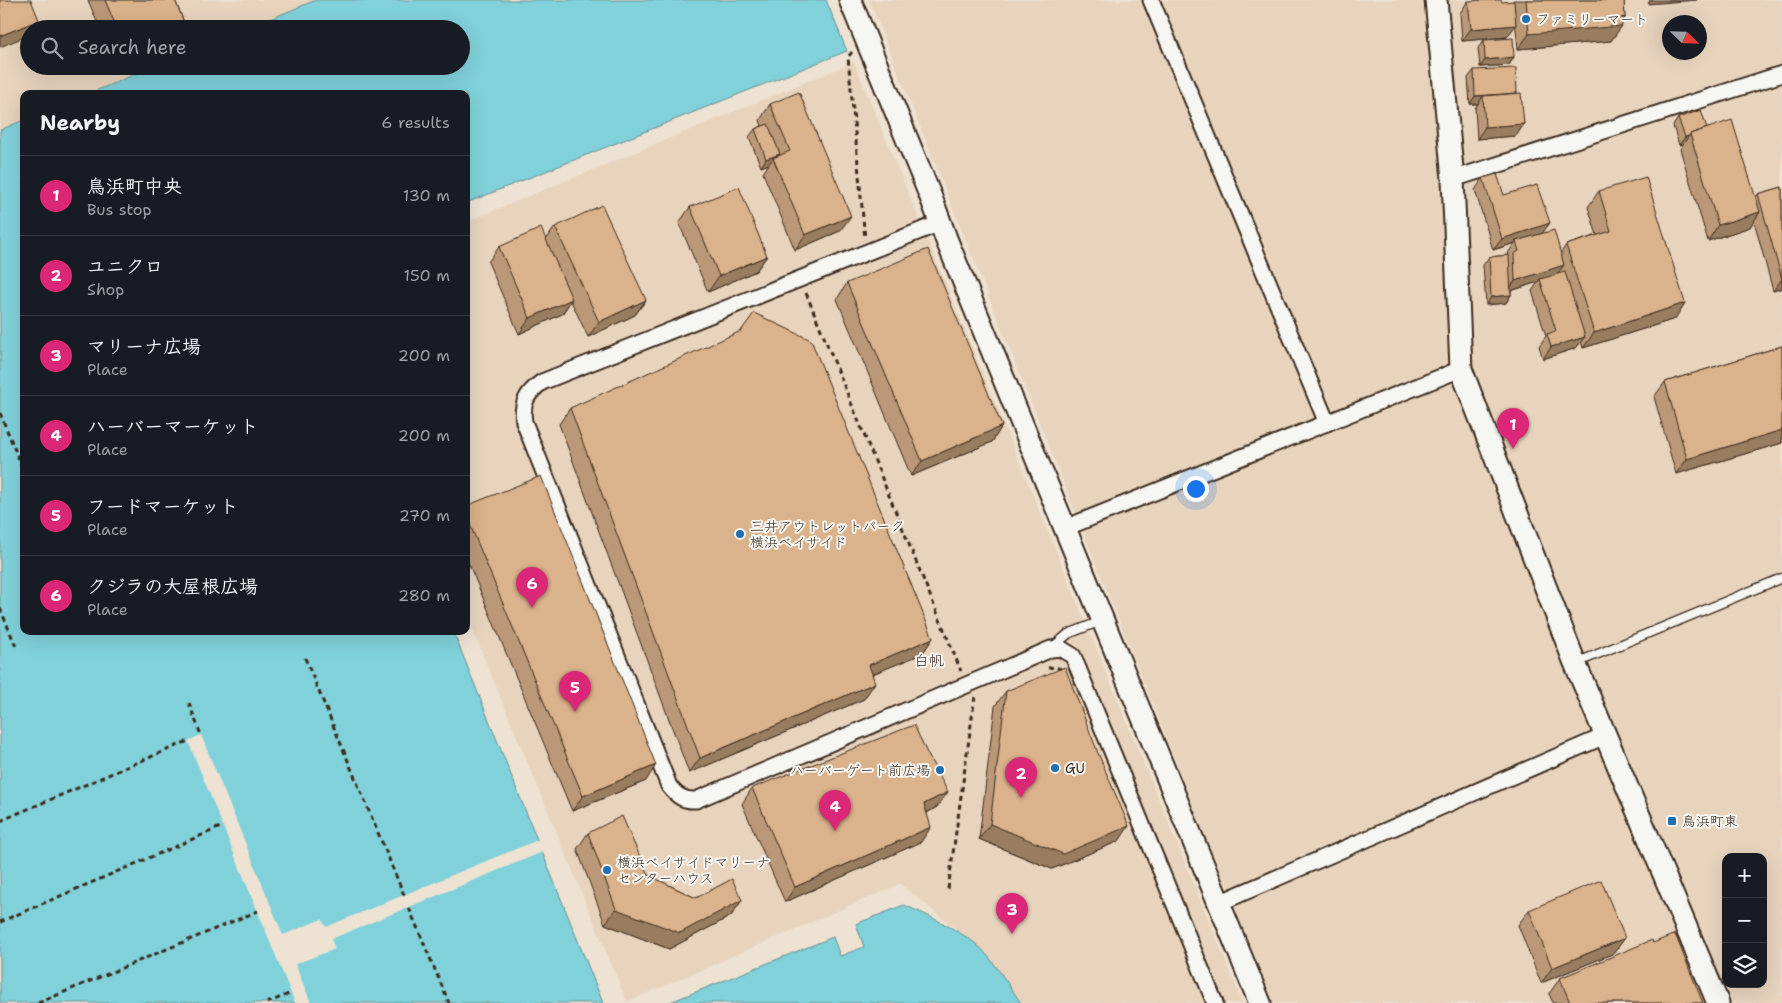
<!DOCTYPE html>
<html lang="en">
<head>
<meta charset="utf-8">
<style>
	:root { --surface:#171b24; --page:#242831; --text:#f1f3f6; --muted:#9ea1a6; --line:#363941; --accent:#db2777 }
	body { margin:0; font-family:"Shantell Sans","Klee One",sans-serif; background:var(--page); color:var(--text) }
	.controls { position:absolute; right:15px; bottom:15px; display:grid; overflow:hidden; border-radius:10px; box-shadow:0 5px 20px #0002 }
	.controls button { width:45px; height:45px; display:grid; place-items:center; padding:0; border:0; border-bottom:1px solid var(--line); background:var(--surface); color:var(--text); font:25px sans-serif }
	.compass { position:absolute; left:1662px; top:15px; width:45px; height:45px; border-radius:50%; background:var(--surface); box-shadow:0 5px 20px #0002; rotate:113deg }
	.you { position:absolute; left:1195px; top:488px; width:18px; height:18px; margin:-12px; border:4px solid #fff; border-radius:50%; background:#1a73e8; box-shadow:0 0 0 8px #1a73e833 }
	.badge { display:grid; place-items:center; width:32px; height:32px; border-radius:50%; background:var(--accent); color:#fff; font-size:16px; font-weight:700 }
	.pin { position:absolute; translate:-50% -41px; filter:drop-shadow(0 1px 2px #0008) }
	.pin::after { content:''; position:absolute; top:26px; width:18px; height:15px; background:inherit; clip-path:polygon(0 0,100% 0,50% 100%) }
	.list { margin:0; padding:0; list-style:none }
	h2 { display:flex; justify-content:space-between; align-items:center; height:65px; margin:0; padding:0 20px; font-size:21px }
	h2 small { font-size:16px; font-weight:400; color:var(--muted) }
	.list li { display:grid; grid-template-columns:32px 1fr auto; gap:15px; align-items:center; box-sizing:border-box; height:80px; padding:0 20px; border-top:1px solid var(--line) }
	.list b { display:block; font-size:19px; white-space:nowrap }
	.list p { margin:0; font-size:16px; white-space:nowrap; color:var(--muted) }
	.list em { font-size:16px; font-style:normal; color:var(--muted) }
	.icon { flex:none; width:28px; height:28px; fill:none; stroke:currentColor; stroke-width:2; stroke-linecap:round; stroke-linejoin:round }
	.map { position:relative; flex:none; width:1782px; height:1003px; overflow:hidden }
	.search { position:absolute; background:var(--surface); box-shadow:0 5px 20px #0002; left:20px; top:20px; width:450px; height:55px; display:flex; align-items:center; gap:12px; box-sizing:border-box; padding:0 18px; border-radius:28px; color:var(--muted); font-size:19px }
	.panel { position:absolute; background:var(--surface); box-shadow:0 5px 20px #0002; left:20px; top:90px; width:450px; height:545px; border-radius:10px }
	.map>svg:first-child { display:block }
	.built { fill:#e8d4bd; fill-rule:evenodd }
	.water { fill:#80d1da; stroke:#648e8f }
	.pier { fill:#eee2d3 }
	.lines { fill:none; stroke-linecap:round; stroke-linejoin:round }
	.lane-casing { stroke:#3b2a1e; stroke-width:11 }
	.street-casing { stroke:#3b2a1e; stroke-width:19 }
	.secondary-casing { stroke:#3b2a1e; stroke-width:25 }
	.path { stroke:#3b2a1e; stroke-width:3; stroke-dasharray:5 4; stroke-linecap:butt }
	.lane { stroke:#f6f6f2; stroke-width:8 }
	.street { stroke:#f6f6f2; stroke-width:15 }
	.secondary { stroke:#f6f6f2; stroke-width:21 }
	.wall { fill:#bb9978; stroke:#3b2a1e }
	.shaded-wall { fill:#997d61; stroke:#3b2a1e }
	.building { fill:#dab28b; stroke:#3b2a1e }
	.poi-dot { fill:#1f6fb2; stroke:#f6f6f2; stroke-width:2 }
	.labels { text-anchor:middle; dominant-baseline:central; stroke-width:4; stroke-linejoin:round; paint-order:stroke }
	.poi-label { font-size:14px; fill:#3b2a1e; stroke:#f6f6f2; text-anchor:start }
	.neighbourhood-label { font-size:15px; fill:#3b2a1e; stroke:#f6f6f2 }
</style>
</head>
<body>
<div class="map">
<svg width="1782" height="1003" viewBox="0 0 1782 1003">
	<rect width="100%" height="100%" fill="#eee2d3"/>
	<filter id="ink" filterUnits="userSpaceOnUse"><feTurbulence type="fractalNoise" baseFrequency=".02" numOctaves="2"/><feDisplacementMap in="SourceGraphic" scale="10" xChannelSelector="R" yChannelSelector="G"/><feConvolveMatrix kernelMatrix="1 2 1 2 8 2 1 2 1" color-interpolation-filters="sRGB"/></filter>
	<g filter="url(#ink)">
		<g class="built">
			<path d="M 0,0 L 321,0 L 251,29 L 29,29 L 29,66 L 161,66 L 95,94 L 24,94 L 24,123 L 0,133 Z"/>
			<path d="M 869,0 L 1782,0 L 1782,1003 L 1273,1003 ZM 1670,22 L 1700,22 L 1700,52 L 1670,52 ZM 1726,857 L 1763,857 L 1763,984 L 1726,984 Z"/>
			<path d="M 854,62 L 1243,1003 L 1018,1003 L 974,943 L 900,884 L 627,1002 L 466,614 L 466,222 Z"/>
		</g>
		<g class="water">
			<path d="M 316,0 L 826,0 L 847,51 L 466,203 L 466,94 L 88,94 L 155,66 L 461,66 L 461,29 L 246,29 Z"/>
			<path d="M 24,120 L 24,631 L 453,631 L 603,1003 L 0,1003 L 0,130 Z"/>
			<path d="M 904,905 C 929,916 954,927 976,944 C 991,956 1009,986 1021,1003 L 668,1003 L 833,937 L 840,956 L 864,947 L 856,924 Z"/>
		</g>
		<path class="pier" d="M 201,735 L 283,935 L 322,919 L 326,927 L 540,839 L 545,851 L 331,939 L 335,949 L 295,964 L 311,1003 L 295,1003 L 188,741 Z"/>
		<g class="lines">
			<defs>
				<g id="lane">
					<path d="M 1054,646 L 1068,634 L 1101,621"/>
					<path d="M 1576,663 L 1782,578"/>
				</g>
				<g id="street">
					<path d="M 1151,0 L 1327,423"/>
					<path d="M 1453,179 L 1782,74"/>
					<path d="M 940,223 L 542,382 C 527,393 521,403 524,422 L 669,786 C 676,795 683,801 696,800 L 1051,649 L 1060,648 L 1073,656 L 1215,1003"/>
					<path d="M 1065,528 L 1461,369"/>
					<path d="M 1219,903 L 1607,735"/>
				</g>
				<g id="secondary">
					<path d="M 850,0 L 932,200 L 947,241 L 1260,1003"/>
					<path d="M 1436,0 L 1453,179 L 1461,369 L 1575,663 L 1718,1003"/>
				</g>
			</defs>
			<use href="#lane" class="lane-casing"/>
			<use href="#street" class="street-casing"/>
			<use href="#secondary" class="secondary-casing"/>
			<g class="path">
				<path d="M 852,52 L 848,57 L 865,239"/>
				<path d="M 806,293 L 961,671"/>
				<path d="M 0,413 L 24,472"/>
				<path d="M 0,608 L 17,649"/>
				<path d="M 305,658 L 404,895"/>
				<path d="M 1048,668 L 1055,667 L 1061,669"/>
				<path d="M 189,703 L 201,735"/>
				<path d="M 0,821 L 188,741"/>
				<path d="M 948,889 L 975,696"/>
				<path d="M 409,908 L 449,1003"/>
				<path d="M 0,922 L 223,826"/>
				<path d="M 38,1003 L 258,911"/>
				<path d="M 267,1003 L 291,993"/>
			</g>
			<use href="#lane" class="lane"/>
			<use href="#street" class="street"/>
			<use href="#secondary" class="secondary"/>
		</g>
		<g class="wall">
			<path d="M 88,0 L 175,0 L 185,25 L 183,29 L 100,29 Z"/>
			<path d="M 1513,0 L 1624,0 L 1625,18 L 1611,41 L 1518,49 Z"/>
			<path d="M 1468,1 L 1507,37 L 1462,41 L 1460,13 Z"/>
			<path d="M 1484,40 L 1514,57 L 1509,65 L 1480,67 L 1478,48 Z"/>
			<path d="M 1474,70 L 1517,93 L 1524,124 L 1516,136 L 1477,139 L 1475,108 L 1478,104 L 1470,104 L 1468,78 Z"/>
			<path d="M 770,104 L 840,231 L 795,250 L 763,173 L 769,164 L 761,167 L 749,137 L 755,129 L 762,126 L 760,120 Z"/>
			<path d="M 1678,118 L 1707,128 L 1756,197 L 1758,194 L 1782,187 L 1782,288 L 1773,291 L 1754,221 L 1750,227 L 1708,241 L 1680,149 L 1683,144 L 1679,145 L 1673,126 Z"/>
			<path d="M 1483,178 L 1504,195 L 1543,233 L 1560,254 L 1566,245 L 1597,235 L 1588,207 L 1599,191 L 1675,319 L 1583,348 L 1581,341 L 1576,348 L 1543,359 L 1539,346 L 1546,336 L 1532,291 L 1538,282 L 1511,291 L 1511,295 L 1506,303 L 1486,305 L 1483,265 L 1489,257 L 1509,255 L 1508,253 L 1515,243 L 1493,250 L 1475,190 Z"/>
			<path d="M 690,207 L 767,256 L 756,271 L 708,292 L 679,223 Z"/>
			<path d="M 555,227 L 646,300 L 635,315 L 588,337 L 571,301 L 562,314 L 519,334 L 488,262 L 499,247 L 546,240 Z"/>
			<path d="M 847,283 L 1002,426 L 992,442 L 911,476 L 837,299 Z"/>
			<path d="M 1782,346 L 1782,443 L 1676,474 L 1654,397 L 1665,382 Z"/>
			<path d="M 570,408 L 933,638 L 922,654 L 872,674 L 864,699 L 689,773 L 559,424 Z"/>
			<path d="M 466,506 L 646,781 L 572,811 L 466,557 Z"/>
			<path d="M 1006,691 L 1119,841 L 1052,869 L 979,839 L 995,706 Z"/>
			<path d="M 752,788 L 937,807 L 927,813 L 921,842 L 785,902 L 742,804 Z"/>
			<path d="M 588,833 L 648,875 L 696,898 L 742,900 L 731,916 L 669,949 L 605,924 L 577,849 Z"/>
			<path d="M 1529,910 L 1614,953 L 1541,983 L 1518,925 Z"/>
			<path d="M 1653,943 L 1703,1003 L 1553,1003 L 1549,994 L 1560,978 Z"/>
		</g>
		<g class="shaded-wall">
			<path d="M 1650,0 L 1697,0 L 1648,4 Z"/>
			<path d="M 1622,17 L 1625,18 L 1620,26 L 1622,26 L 1611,41 L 1518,49 L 1529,34 Z"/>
			<path d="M 39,20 L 33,29 L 29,29 L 29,35 L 0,47 L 0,36 Z"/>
			<path d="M 1516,25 L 1507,37 L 1462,41 L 1471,29 Z"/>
			<path d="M 1514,57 L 1509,65 L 1480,67 L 1485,60 Z"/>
			<path d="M 1517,94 L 1483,96 L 1478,104 L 1470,104 L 1475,96 Z"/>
			<path d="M 1524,124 L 1516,136 L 1477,139 L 1485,127 Z"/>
			<path d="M 1689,136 L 1683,144 L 1679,145 L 1685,137 Z"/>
			<path d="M 780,154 L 775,161 L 773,158 L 769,164 L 761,167 L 766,159 Z"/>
			<path d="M 1760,212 L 1750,227 L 1708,241 L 1718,225 Z"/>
			<path d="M 851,216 L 840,231 L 795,250 L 805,235 Z"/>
			<path d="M 1550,223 L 1541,235 L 1516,241 L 1515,243 L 1493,250 L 1502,239 Z"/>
			<path d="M 767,256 L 756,271 L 708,292 L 719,276 Z"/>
			<path d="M 1564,265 L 1555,277 L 1540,279 L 1538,282 L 1507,292 L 1515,281 Z"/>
			<path d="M 1782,279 L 1782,288 L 1773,291 Z"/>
			<path d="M 1511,295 L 1506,303 L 1486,305 L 1491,297 Z"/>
			<path d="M 572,299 L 562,314 L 519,334 L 530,318 Z"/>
			<path d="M 646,300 L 635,315 L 588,337 L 599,322 Z"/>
			<path d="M 1685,303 L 1675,319 L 1583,348 L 1594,333 Z"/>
			<path d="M 1585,337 L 1576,348 L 1543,359 L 1551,347 Z"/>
			<path d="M 1002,426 L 992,442 L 911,476 L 922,461 Z"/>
			<path d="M 1782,430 L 1782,443 L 1676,474 L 1687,459 Z"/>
			<path d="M 933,638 L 922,654 L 858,680 L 869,665 Z"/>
			<path d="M 875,683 L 864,699 L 689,773 L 700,758 Z"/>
			<path d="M 656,765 L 646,781 L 572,811 L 583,796 Z"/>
			<path d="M 948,792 L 937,807 L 913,820 L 924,804 Z"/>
			<path d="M 990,824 L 1129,826 L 1119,841 L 1052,869 L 979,839 Z"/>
			<path d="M 931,827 L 921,842 L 785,902 L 795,887 Z"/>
			<path d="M 742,900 L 731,916 L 669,949 L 605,924 L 616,909 Z"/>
			<path d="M 1625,938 L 1614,953 L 1541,983 L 1552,968 Z"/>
		</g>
		<g class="building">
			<path d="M 0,0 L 31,0 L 39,20 L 0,36 Z"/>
			<path d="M 105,0 L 175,0 L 185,25 L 177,29 L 117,29 Z"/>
			<path d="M 1485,0 L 1501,0 L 1502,2 L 1514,1 L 1516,25 L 1471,29 L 1468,1 Z"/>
			<path d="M 1526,0 L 1624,0 L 1625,18 L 1622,17 L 1622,26 L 1529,34 Z"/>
			<path d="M 1513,38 L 1514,57 L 1485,60 L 1484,40 Z"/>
			<path d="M 1516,68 L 1517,93 L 1475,96 L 1474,70 Z"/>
			<path d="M 799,92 L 851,216 L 805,235 L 773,158 L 790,151 L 770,104 Z"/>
			<path d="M 1521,93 L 1524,124 L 1485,127 L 1483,96 Z"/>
			<path d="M 1701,110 L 1707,128 L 1690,134 L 1689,136 L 1685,137 L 1678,118 Z"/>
			<path d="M 1732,120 L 1760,212 L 1718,225 L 1690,134 Z"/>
			<path d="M 768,124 L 780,154 L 766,159 L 755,129 Z"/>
			<path d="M 1497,174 L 1504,195 L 1537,185 L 1550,223 L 1502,239 L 1483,178 Z"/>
			<path d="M 1646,177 L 1685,303 L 1594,333 L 1566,245 L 1611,231 L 1599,191 Z"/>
			<path d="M 739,187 L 767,256 L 719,276 L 690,207 Z"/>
			<path d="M 1782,187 L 1782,279 L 1758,194 Z"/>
			<path d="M 602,205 L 646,300 L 599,322 L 555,227 Z"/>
			<path d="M 541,228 L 572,299 L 530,318 L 499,247 Z"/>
			<path d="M 1554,230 L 1564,265 L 1515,281 L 1514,254 L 1519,251 L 1516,241 Z"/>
			<path d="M 928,249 L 1002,426 L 922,461 L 847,283 Z"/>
			<path d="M 1509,255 L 1511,295 L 1491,297 L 1489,257 Z"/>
			<path d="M 1565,272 L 1585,337 L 1551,347 L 1547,334 L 1556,331 L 1540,279 Z"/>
			<path d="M 754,313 L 811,340 L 933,638 L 869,665 L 875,683 L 700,758 L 570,408 L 741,331 Z"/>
			<path d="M 1782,346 L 1782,430 L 1687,459 L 1665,382 Z"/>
			<path d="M 541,476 L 656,765 L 583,796 L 466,515 L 466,506 Z"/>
			<path d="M 1065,667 L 1098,753 L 1129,826 L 1063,854 L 990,824 L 1006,691 Z"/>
			<path d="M 914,725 L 927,753 L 948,792 L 924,804 L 931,827 L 795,887 L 752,788 Z"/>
			<path d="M 622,816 L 648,875 L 696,898 L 732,879 L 742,900 L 680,933 L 616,909 L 588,833 Z"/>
			<path d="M 1601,880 L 1625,938 L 1552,968 L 1529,910 Z"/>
			<path d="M 1675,934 L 1703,1003 L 1570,1003 L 1560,978 L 1652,940 L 1653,943 Z"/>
		</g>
	</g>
	<g class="poi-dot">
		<circle cx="1526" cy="19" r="5"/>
		<circle cx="740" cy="534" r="5"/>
		<circle cx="1055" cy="768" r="5"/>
		<circle cx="940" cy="770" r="5"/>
		<rect x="1667" y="816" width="10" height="10" rx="2.5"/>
		<circle cx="607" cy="870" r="5"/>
	</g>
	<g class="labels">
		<g class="poi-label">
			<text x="1536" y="19">ファミリーマート</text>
			<text x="750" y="526">三井アウトレットパーク<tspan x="750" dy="16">横浜ベイサイド</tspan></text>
			<text x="1065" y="768">GU</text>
			<text x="930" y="770" text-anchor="end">ハーバーゲート前広場</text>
			<text x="1682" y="821">鳥浜町東</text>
			<text x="617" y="862">横浜ベイサイドマリーナ<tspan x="617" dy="16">センターハウス</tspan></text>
		</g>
		<g class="neighbourhood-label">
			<text x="929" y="661">白帆</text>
		</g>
	</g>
</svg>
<div class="controls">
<button>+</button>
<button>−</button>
<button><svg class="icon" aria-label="layers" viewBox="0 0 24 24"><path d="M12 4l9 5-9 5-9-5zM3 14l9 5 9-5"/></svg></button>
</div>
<svg class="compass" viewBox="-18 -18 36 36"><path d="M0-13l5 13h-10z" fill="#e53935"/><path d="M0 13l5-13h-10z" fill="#9ea1a6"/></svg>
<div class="you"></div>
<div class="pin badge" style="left:1513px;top:449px">1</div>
<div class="pin badge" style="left:1021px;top:798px">2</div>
<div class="pin badge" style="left:1012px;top:934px">3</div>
<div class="pin badge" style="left:835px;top:831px">4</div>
<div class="pin badge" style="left:575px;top:712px">5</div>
<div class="pin badge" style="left:532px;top:608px">6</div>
<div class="search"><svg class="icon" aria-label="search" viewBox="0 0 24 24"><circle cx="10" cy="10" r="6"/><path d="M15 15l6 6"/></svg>Search here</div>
<section class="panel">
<h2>Nearby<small>6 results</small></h2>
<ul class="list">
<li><span class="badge">1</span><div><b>鳥浜町中央</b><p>Bus stop</p></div><em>130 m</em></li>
<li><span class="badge">2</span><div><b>ユニクロ</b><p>Shop</p></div><em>150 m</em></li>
<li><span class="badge">3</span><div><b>マリーナ広場</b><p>Place</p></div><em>200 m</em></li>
<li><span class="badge">4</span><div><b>ハーバーマーケット</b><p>Place</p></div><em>200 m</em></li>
<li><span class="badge">5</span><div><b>フードマーケット</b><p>Place</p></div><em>270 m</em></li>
<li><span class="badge">6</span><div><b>クジラの大屋根広場</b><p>Place</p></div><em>280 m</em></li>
</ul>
</section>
</div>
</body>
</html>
